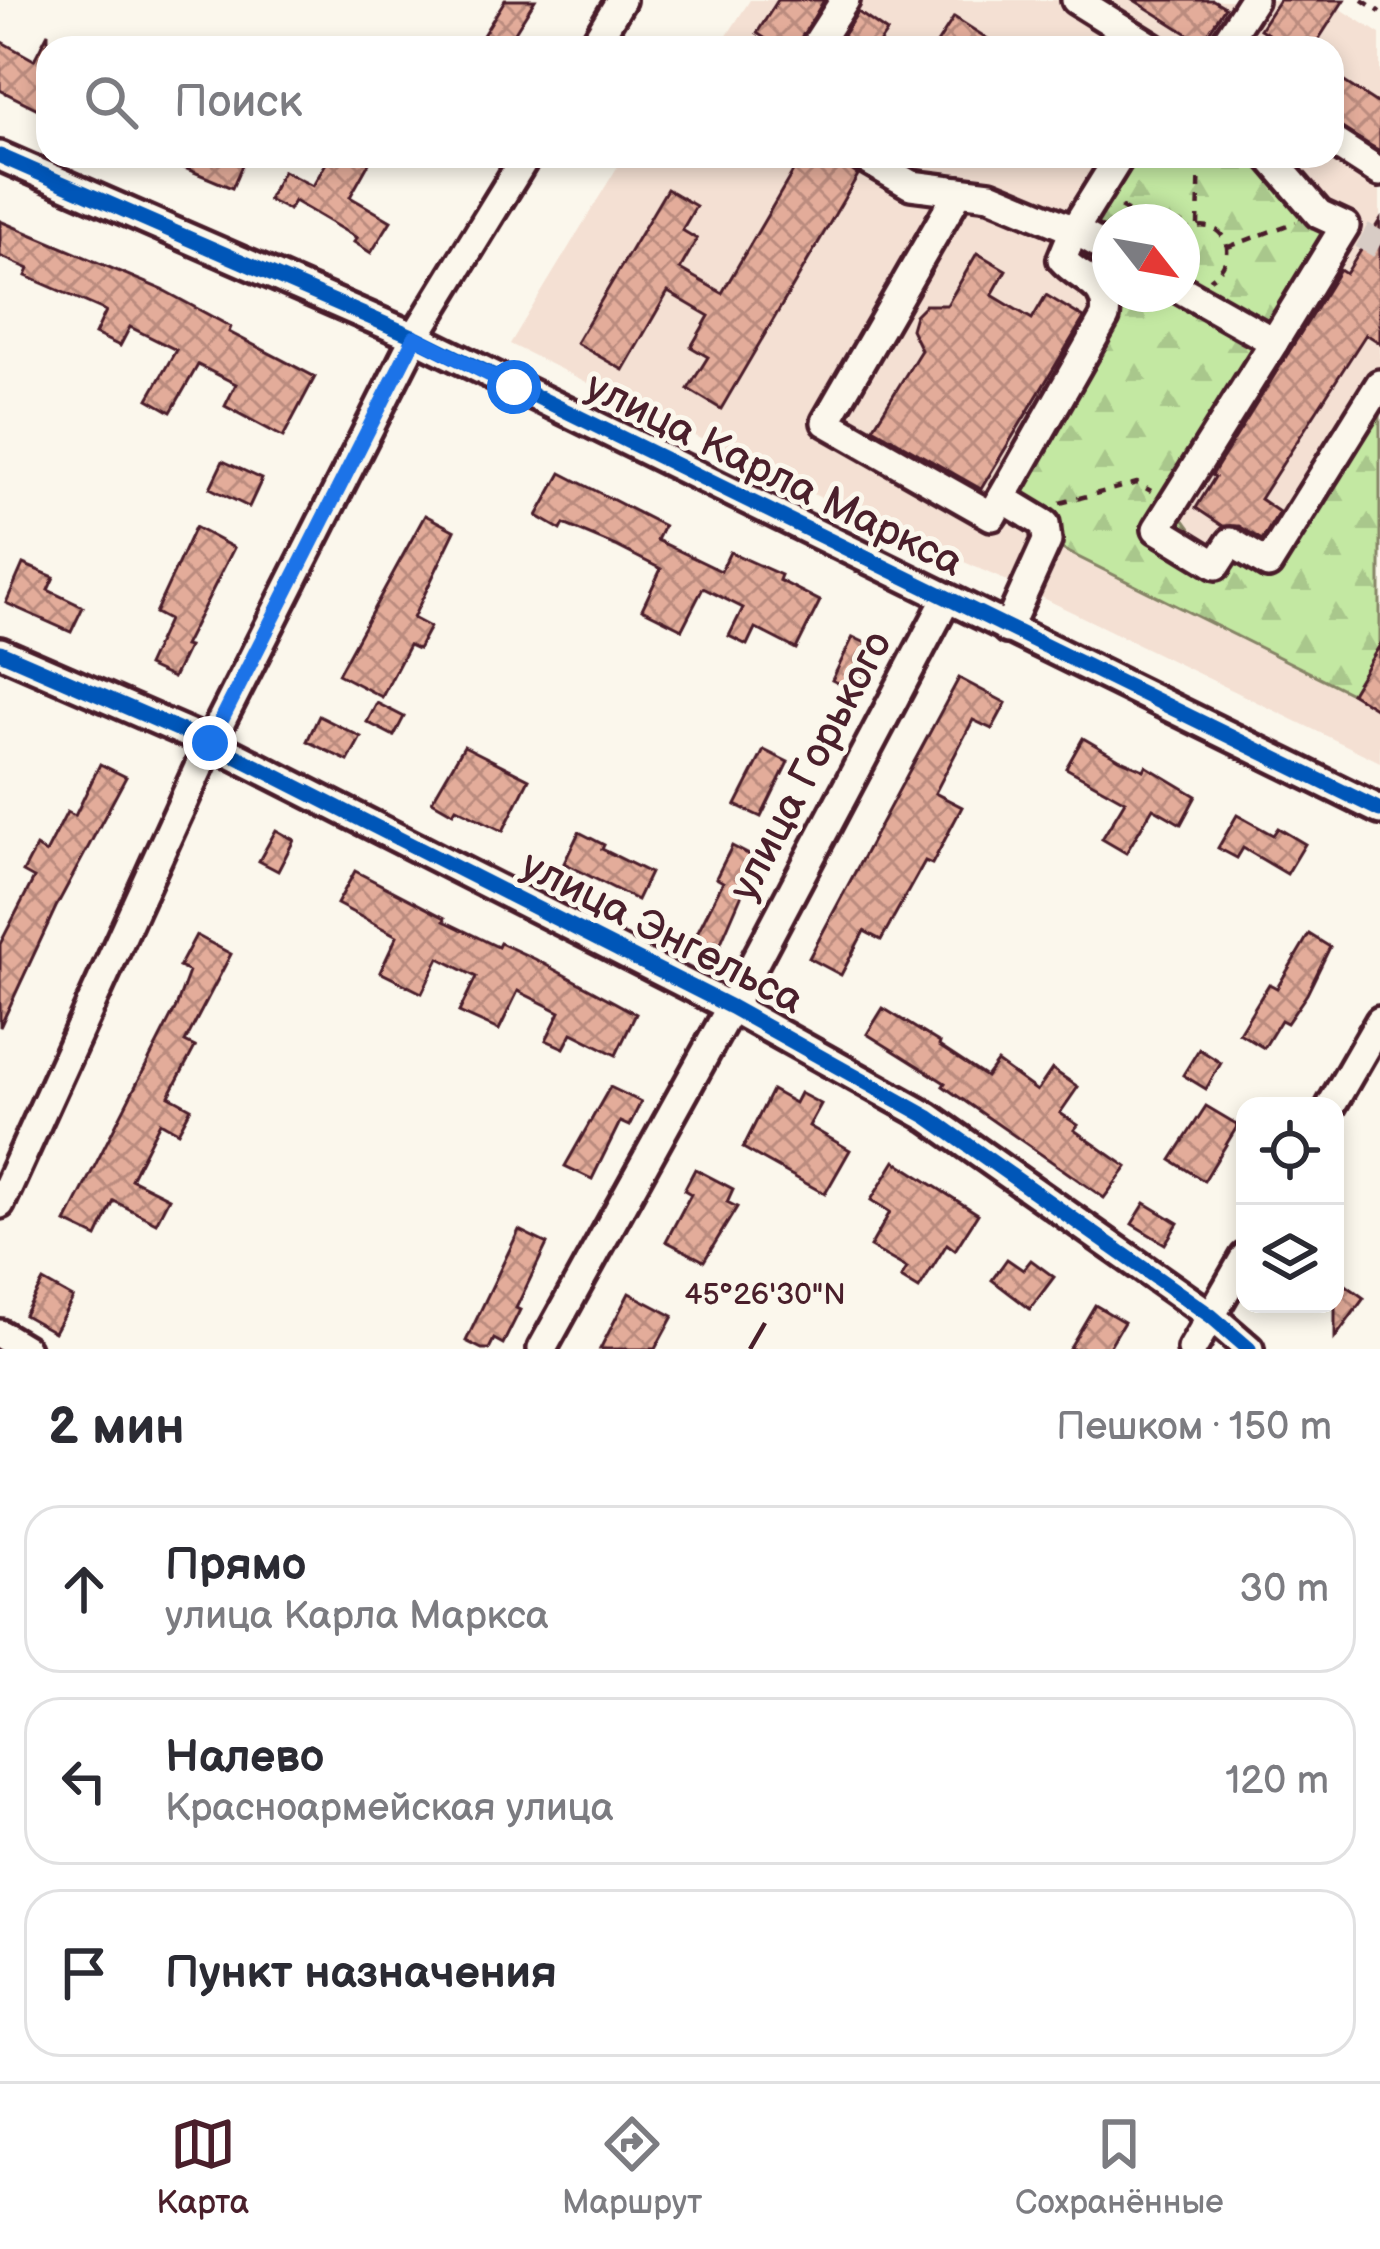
<!DOCTYPE html>
<html lang="ru">
<head>
<meta charset="utf-8">
<style>
	:root { --surface:#fff; --page:#f2f2f3; --text:#2b2b33; --muted:#7c7c81; --line:#e1e1e2; --accent:#4a1f2b }
	body { margin:0; font-family:"Balsamiq Sans",sans-serif; background:var(--page); color:var(--text) }
	.controls { position:absolute; right:36px; bottom:36px; display:grid; overflow:hidden; border-radius:24px; box-shadow:0 6px 18px #0003 }
	.controls button { width:108px; height:108px; display:grid; place-items:center; padding:0; border:0; border-bottom:3px solid var(--line); background:var(--surface); color:var(--text); font:60px sans-serif }
	.compass { position:absolute; left:1092px; top:204px; width:108px; height:108px; border-radius:50%; background:var(--surface); box-shadow:0 6px 18px #0003; rotate:121deg }
	.stop { position:absolute; width:36px; height:36px; margin:-27px; border:9px solid #1a73e8; border-radius:50%; background:#fff }
	.stop.end { background:#1a73e8; border-color:#fff; box-shadow:0 3px 12px #0008 }
	.list { margin:0; padding:0; list-style:none }
	h2 { display:flex; justify-content:space-between; align-items:center; height:156px; margin:0; padding:0 48px; font-size:51px }
	h2 small { font-size:39px; font-weight:400; color:var(--muted) }
	.list li { display:grid; grid-template-columns:78px 1fr auto; gap:36px; align-items:center; box-sizing:border-box; height:168px; margin:0 24px 24px; padding:0 24px; border:3px solid var(--line); border-radius:36px }
	.list b { display:block; font-size:45px; white-space:nowrap }
	.list p { margin:0; font-size:39px; white-space:nowrap; color:var(--muted) }
	.list em { font-size:39px; font-style:normal; color:var(--muted) }
	.icon { flex:none; width:66px; height:66px; fill:none; stroke:currentColor; stroke-width:2; stroke-linecap:round; stroke-linejoin:round }
	.map { position:relative; flex:none; width:1380px; height:1349px; overflow:hidden }
	.search { position:absolute; background:var(--surface); box-shadow:0 6px 18px #0003; left:36px; right:36px; top:36px; height:132px; display:flex; align-items:center; gap:30px; box-sizing:border-box; padding:0 42px; border-radius:36px; color:var(--muted); font-size:45px }
	.sheet { height:732px; background:var(--surface) }
	nav { display:flex; justify-content:space-around; align-items:center; box-sizing:border-box; height:168px; border-top:3px solid var(--line); background:var(--surface); font-size:33px; color:var(--muted) }
	nav a { display:grid; justify-items:center; gap:6px }
	nav .on { color:var(--accent) }
	.map>svg:first-child { display:block }
	.built { fill:#f4e0d3; fill-rule:evenodd }
	.forest { fill:url(#forest-firs); stroke:#868466; stroke-width:3; fill-rule:evenodd }
	.building { fill:url(#building-cross-hatch); stroke:#4a1f2b; stroke-width:3 }
	.lines { fill:none; stroke-linecap:round; stroke-linejoin:round }
	.minor-tunnel { stroke:#d8ccc5; stroke-width:27; stroke-dasharray:27 14; stroke-linecap:butt }
	.minor-casing { stroke:#4a1f2b; stroke-width:36 }
	.path { stroke:#4a1f2b; stroke-width:4.5; stroke-dasharray:9 9; stroke-linecap:butt }
	.minor { stroke:#fbf7ec; stroke-width:27 }
	.cycleway-casing { stroke:#fbf7ec; stroke-width:22 }
	.cycleway { stroke:#0057b8; stroke-width:15 }
	.route { stroke:#1a73e8; stroke-width:15 }
	.ticks { fill:none; stroke:#4a1f2b; stroke-width:4.5 }
	.labels { text-anchor:middle; dominant-baseline:central; stroke-width:10; stroke-linejoin:round; paint-order:stroke }
	.street-label { font-size:42px; fill:#4a1f2b; stroke:#fbf7ec }
	.ticks-label { font-size:30px; text-anchor:middle; fill:#4a1f2b; stroke:#fbf7ec; stroke-width:10; stroke-linejoin:round; paint-order:stroke }
</style>
</head>
<body>
<div class="map">
<svg width="1380" height="1349" viewBox="0 0 1380 1349">
	<defs>
		<pattern id="forest-firs" width="22" height="20" patternUnits="userSpaceOnUse" patternTransform="scale(3)"><rect width="22" height="20" fill="#c3e8a2"/><path d="M5 1l3.5 6h-7zM16 11l3.5 6h-7z" fill="#a9c78c"/></pattern>
		<pattern id="building-cross-hatch" width="8" height="8" patternUnits="userSpaceOnUse" patternTransform="scale(3)"><rect width="8" height="8" fill="#e3ac9a"/><path d="M0 0l8 8M0 8l8-8" fill="none" stroke="#ba8b7e"/></pattern>
	</defs>
	<rect width="100%" height="100%" fill="#fbf7ec"/>
	<filter id="ink" filterUnits="userSpaceOnUse"><feTurbulence type="fractalNoise" baseFrequency=".00833" numOctaves="2"/><feDisplacementMap in="SourceGraphic" scale="24" xChannelSelector="R" yChannelSelector="G"/><feConvolveMatrix kernelMatrix="1 2 1 2 8 2 1 2 1" color-interpolation-filters="sRGB"/></filter>
	<g filter="url(#ink)">
		<path class="built" d="M 750,0 L 1327,0 L 1380,34 L 1380,762 L 1033,593 L 795,486 L 510,344 L 624,156 L 1332,156 L 1332,48 L 719,48 ZM 1110,222 L 1182,222 L 1182,294 L 1110,294 Z"/>
		<path class="forest" d="M 1120,156 L 1269,156 L 1345,226 L 1172,504 L 1216,564 L 1231,542 L 1268,564 L 1380,384 L 1380,645 L 1351,693 L 1056,546 L 1008,488 L 1105,317 L 1069,268 ZM 1110,222 L 1182,222 L 1182,294 L 1110,294 Z"/>
		<g class="building">
			<path d="M 505,0 L 535,0 L 505,48 L 475,48 Z"/>
			<path d="M 778,0 L 824,0 L 796,48 L 779,48 L 757,33 Z"/>
			<path d="M 1134,0 L 1213,0 L 1225,7 L 1202,43 Z"/>
			<path d="M 1279,0 L 1344,0 L 1313,48 L 1290,48 L 1260,29 Z"/>
			<path d="M 858,12 L 887,32 L 876,48 L 835,48 Z"/>
			<path d="M 954,17 L 1002,48 L 934,48 Z"/>
			<path d="M 48,33 L 48,114 L 0,90 L 0,41 L 34,60 Z"/>
			<path d="M 1332,74 L 1380,105 L 1380,151 L 1332,123 Z"/>
			<path d="M 156,156 L 246,156 L 232,188 Z"/>
			<path d="M 330,156 L 373,156 L 350,197 L 391,221 L 371,253 L 354,242 L 357,238 L 294,201 L 289,210 L 268,200 L 283,171 L 313,186 Z"/>
			<path d="M 802,156 L 843,156 L 846,166 L 858,175 L 721,409 L 688,389 L 708,357 L 691,347 L 709,316 L 668,292 L 623,370 L 576,343 L 667,189 L 696,206 L 682,230 L 697,239 L 680,269 L 722,293 Z"/>
			<path d="M 1380,220 L 1380,343 L 1366,334 L 1260,499 L 1279,512 L 1262,540 L 1239,526 L 1223,526 L 1196,508 L 1215,477 L 1212,475 L 1340,270 L 1346,274 Z"/>
			<path d="M 0,221 L 163,290 L 231,327 L 229,332 L 315,377 L 283,437 L 225,406 L 236,384 L 198,365 L 171,412 L 148,399 L 176,350 L 130,327 L 120,346 L 95,334 L 106,311 L 26,276 L 29,269 L 0,256 Z"/>
			<path d="M 977,253 L 1006,270 L 992,295 L 1032,319 L 1046,295 L 1084,318 L 981,489 L 873,428 L 921,350 L 911,329 L 915,315 L 925,305 L 947,305 Z"/>
			<path d="M 223,461 L 262,479 L 249,507 L 210,488 Z"/>
			<path d="M 561,473 L 664,526 L 657,540 L 721,571 L 730,552 L 781,575 L 779,580 L 820,601 L 796,649 L 755,628 L 747,645 L 729,636 L 743,608 L 703,588 L 682,629 L 642,609 L 661,569 L 616,546 L 564,524 L 561,530 L 537,516 Z"/>
			<path d="M 425,515 L 455,531 L 413,618 L 430,627 L 418,649 L 409,645 L 382,697 L 338,674 Z"/>
			<path d="M 195,527 L 234,548 L 184,646 L 188,647 L 173,678 L 147,666 L 168,620 L 155,613 Z"/>
			<path d="M 23,564 L 54,577 L 48,590 L 83,607 L 71,632 L 6,603 Z"/>
			<path d="M 853,637 L 878,649 L 856,692 L 832,680 Z"/>
			<path d="M 1380,645 L 1380,711 L 1351,693 Z"/>
			<path d="M 959,678 L 1006,703 L 992,729 L 973,720 L 935,793 L 962,807 L 932,864 L 925,861 L 881,940 L 864,931 L 841,975 L 809,958 Z"/>
			<path d="M 377,703 L 404,717 L 394,736 L 367,722 Z"/>
			<path d="M 319,716 L 361,737 L 348,761 L 307,741 Z"/>
			<path d="M 1083,738 L 1119,759 L 1144,770 L 1146,766 L 1196,796 L 1181,824 L 1153,808 L 1126,853 L 1102,839 L 1125,801 L 1066,768 Z"/>
			<path d="M 464,746 L 529,779 L 503,831 L 456,808 L 453,813 L 432,801 Z"/>
			<path d="M 764,750 L 788,762 L 761,817 L 736,805 Z"/>
			<path d="M 100,764 L 126,777 L 56,907 L 0,1027 L 0,944 L 34,878 L 23,872 L 36,847 L 46,853 L 67,812 L 75,816 Z"/>
			<path d="M 1237,815 L 1273,835 L 1278,828 L 1305,844 L 1287,874 L 1243,848 L 1237,858 L 1218,848 Z"/>
			<path d="M 276,830 L 294,840 L 278,871 L 259,861 Z"/>
			<path d="M 579,832 L 604,845 L 602,849 L 650,873 L 637,900 L 564,863 Z"/>
			<path d="M 732,846 L 757,859 L 719,947 L 696,935 L 723,882 L 716,878 Z"/>
			<path d="M 355,871 L 445,918 L 444,921 L 498,947 L 500,943 L 535,959 L 636,1014 L 616,1055 L 572,1033 L 564,1048 L 546,1040 L 560,1012 L 518,991 L 499,1030 L 459,1012 L 476,977 L 439,958 L 422,993 L 380,972 L 397,936 L 337,904 Z"/>
			<path d="M 1309,934 L 1330,947 L 1307,994 L 1287,1023 L 1281,1020 L 1264,1048 L 1239,1033 L 1269,984 L 1277,988 Z"/>
			<path d="M 196,935 L 231,954 L 185,1042 L 195,1047 L 169,1096 L 191,1108 L 178,1132 L 160,1122 L 131,1179 L 169,1198 L 156,1223 L 114,1201 L 97,1237 L 66,1222 L 176,1007 L 189,972 L 179,967 Z"/>
			<path d="M 883,1008 L 940,1043 L 939,1046 L 986,1077 L 997,1062 L 1037,1091 L 1052,1069 L 1078,1087 L 1060,1113 L 1078,1125 L 1074,1130 L 1127,1167 L 1104,1198 L 943,1086 L 945,1083 L 867,1034 Z"/>
			<path d="M 1199,1049 L 1221,1063 L 1206,1089 L 1183,1075 Z"/>
			<path d="M 610,1087 L 641,1102 L 629,1126 L 620,1122 L 592,1179 L 565,1166 Z"/>
			<path d="M 772,1090 L 795,1103 L 800,1093 L 821,1104 L 809,1126 L 850,1150 L 825,1194 L 743,1148 Z"/>
			<path d="M 1206,1106 L 1238,1125 L 1204,1181 L 1171,1160 Z"/>
			<path d="M 895,1161 L 978,1214 L 955,1250 L 947,1244 L 919,1289 L 901,1278 L 907,1268 L 870,1247 L 890,1212 L 871,1200 Z"/>
			<path d="M 695,1169 L 733,1189 L 727,1202 L 737,1207 L 704,1261 L 666,1241 L 691,1194 L 684,1190 Z"/>
			<path d="M 1145,1203 L 1178,1223 L 1165,1244 L 1132,1224 Z"/>
			<path d="M 519,1230 L 547,1244 L 516,1308 L 520,1310 L 503,1344 L 494,1339 L 489,1349 L 482,1349 L 466,1341 Z"/>
			<path d="M 1007,1259 L 1023,1270 L 1031,1260 L 1054,1277 L 1030,1309 L 992,1280 Z"/>
			<path d="M 1335,1277 L 1364,1298 L 1335,1338 Z"/>
			<path d="M 43,1281 L 73,1298 L 54,1332 L 24,1315 Z"/>
			<path d="M 629,1293 L 673,1316 L 655,1349 L 600,1349 Z"/>
			<path d="M 1095,1305 L 1124,1322 L 1108,1349 L 1069,1349 Z"/>
		</g>
		<g class="lines">
			<path class="minor-tunnel" d="M 1362,235 L 1380,245"/>
			<defs>
				<g id="minor">
					<path d="M 1076,0 L 1153,48"/>
					<path d="M 592,48 L 621,0"/>
					<path d="M 814,48 L 845,0"/>
					<path d="M 1222,48 L 1253,0"/>
					<path d="M 1332,141 L 1380,172"/>
					<path d="M 0,156 L 415,337 L 1380,810"/>
					<path d="M 861,156 L 911,185 L 990,195 L 1074,230 L 1110,250"/>
					<path d="M 959,191 L 826,422 L 992,516 L 1002,498 L 1045,524 L 1047,541 L 1007,629"/>
					<path d="M 1182,290 L 1274,342 L 1345,226 L 1319,214 L 1269,156"/>
					<path d="M 1274,342 L 1157,529 L 1216,565 L 1231,542 L 1268,564 L 1380,384"/>
					<path d="M 1002,498 L 1105,317 C 1110,282 1081,281 1062,259 L 1074,230 L 1120,156"/>
					<path d="M 0,652 L 210,743 L 731,1007 L 928,1117 L 1211,1316 L 1249,1349"/>
					<path d="M 1331,1106 L 1380,1021"/>
					<path d="M 0,1204 L 210,743 L 415,337 L 526,156"/>
					<path d="M 0,1334 L 25,1349"/>
					<path d="M 542,1349 L 731,1007 L 946,600"/>
					<path d="M 1192,1349 L 1245,1257"/>
				</g>
			</defs>
			<use href="#minor" class="minor-casing"/>
			<g class="path">
				<path d="M 1362,0 L 1380,12"/>
				<path d="M 1120,207 L 1146,222"/>
				<path d="M 1198,225 L 1200,156"/>
				<path d="M 1182,233 C 1220,209 1246,255 1210,279"/>
				<path d="M 1228,247 L 1296,222"/>
				<path d="M 1129,310 L 1158,302"/>
				<path d="M 1060,503 L 1137,483 L 1151,491"/>
			</g>
			<use href="#minor" class="minor"/>
			<defs>
				<g id="cycleway">
					<path d="M 0,156 L 415,337 L 1380,810"/>
					<path d="M 0,652 L 210,743 L 731,1007 L 928,1117 L 1211,1316 L 1249,1349"/>
				</g>
			</defs>
			<use href="#cycleway" class="cycleway-casing"/>
			<use href="#cycleway" class="cycleway"/>
		</g>
	</g>
	<g class="lines" filter="url(#ink)">
		<path class="route" d="M 210,743 L 415,337 L 514,387"/>
	</g>
	<path class="ticks" d="M 750,1349 L 765,1323"/>
	<g class="labels">
		<g class="street-label">
			<text transform="translate(774 475) rotate(26)">улица Карла Маркса</text>
			<text transform="translate(811 766) rotate(-62)">улица Горького</text>
			<text transform="translate(662 933) rotate(27)">улица Энгельса</text>
		</g>
	</g>
	<g class="ticks-label">
		<text x="765" y="1304">45°26'30"N</text>
	</g>
</svg>
<div class="controls">
<button><svg class="icon" aria-label="locate" viewBox="0 0 24 24"><circle cx="12" cy="12" r="6"/><path d="M12 2v4M12 18v4M2 12h4M18 12h4"/></svg></button>
<button><svg class="icon" aria-label="layers" viewBox="0 0 24 24"><path d="M12 4l9 5-9 5-9-5zM3 14l9 5 9-5"/></svg></button>
</div>
<svg class="compass" viewBox="-18 -18 36 36"><path d="M0-13l5 13h-10z" fill="#e53935"/><path d="M0 13l5-13h-10z" fill="#7c7c81"/></svg>
<div class="stop" style="left:514px;top:387px"></div>
<div class="stop end" style="left:210px;top:743px"></div>
<div class="search"><svg class="icon" aria-label="search" viewBox="0 0 24 24"><circle cx="10" cy="10" r="6"/><path d="M15 15l6 6"/></svg>Поиск</div>
</div>
<section class="sheet">
<h2>2 мин<small>Пешком · 150 m</small></h2>
<ul class="list">
<li><svg class="icon" aria-label="ahead" viewBox="0 0 24 24"><path d="M12 20V5M6 11l6-6 6 6"/></svg><div><b>Прямо</b><p>улица Карла Маркса</p></div><em>30 m</em></li>
<li><svg class="icon" aria-label="left" viewBox="0 0 24 24"><path d="M17 20v-9H6M10 6l-5 5 5 5"/></svg><div><b>Налево</b><p>Красноармейская улица</p></div><em>120 m</em></li>
<li><svg class="icon" aria-label="arrive" viewBox="0 0 24 24"><path d="M6 21V4h12l-3 4 3 4H6"/></svg><div><b>Пункт назначения</b></div></li>
</ul>
</section>
<nav>
<a class="on"><svg class="icon" aria-label="map" viewBox="0 0 24 24"><path d="M3 6l6-2 6 2 6-2v14l-6 2-6-2-6 2zM9 4v14M15 6v14"/></svg>Карта</a>
<a><svg class="icon" aria-label="directions" viewBox="0 0 24 24"><path d="M12 3l9 9-9 9-9-9zM9 14v-3h6M13 9l2 2-2 2"/></svg>Маршрут</a>
<a><svg class="icon" aria-label="saved" viewBox="0 0 24 24"><path d="M7 4h10v16l-5-4-5 4z"/></svg>Сохранённые</a>
</nav>
</body>
</html>
